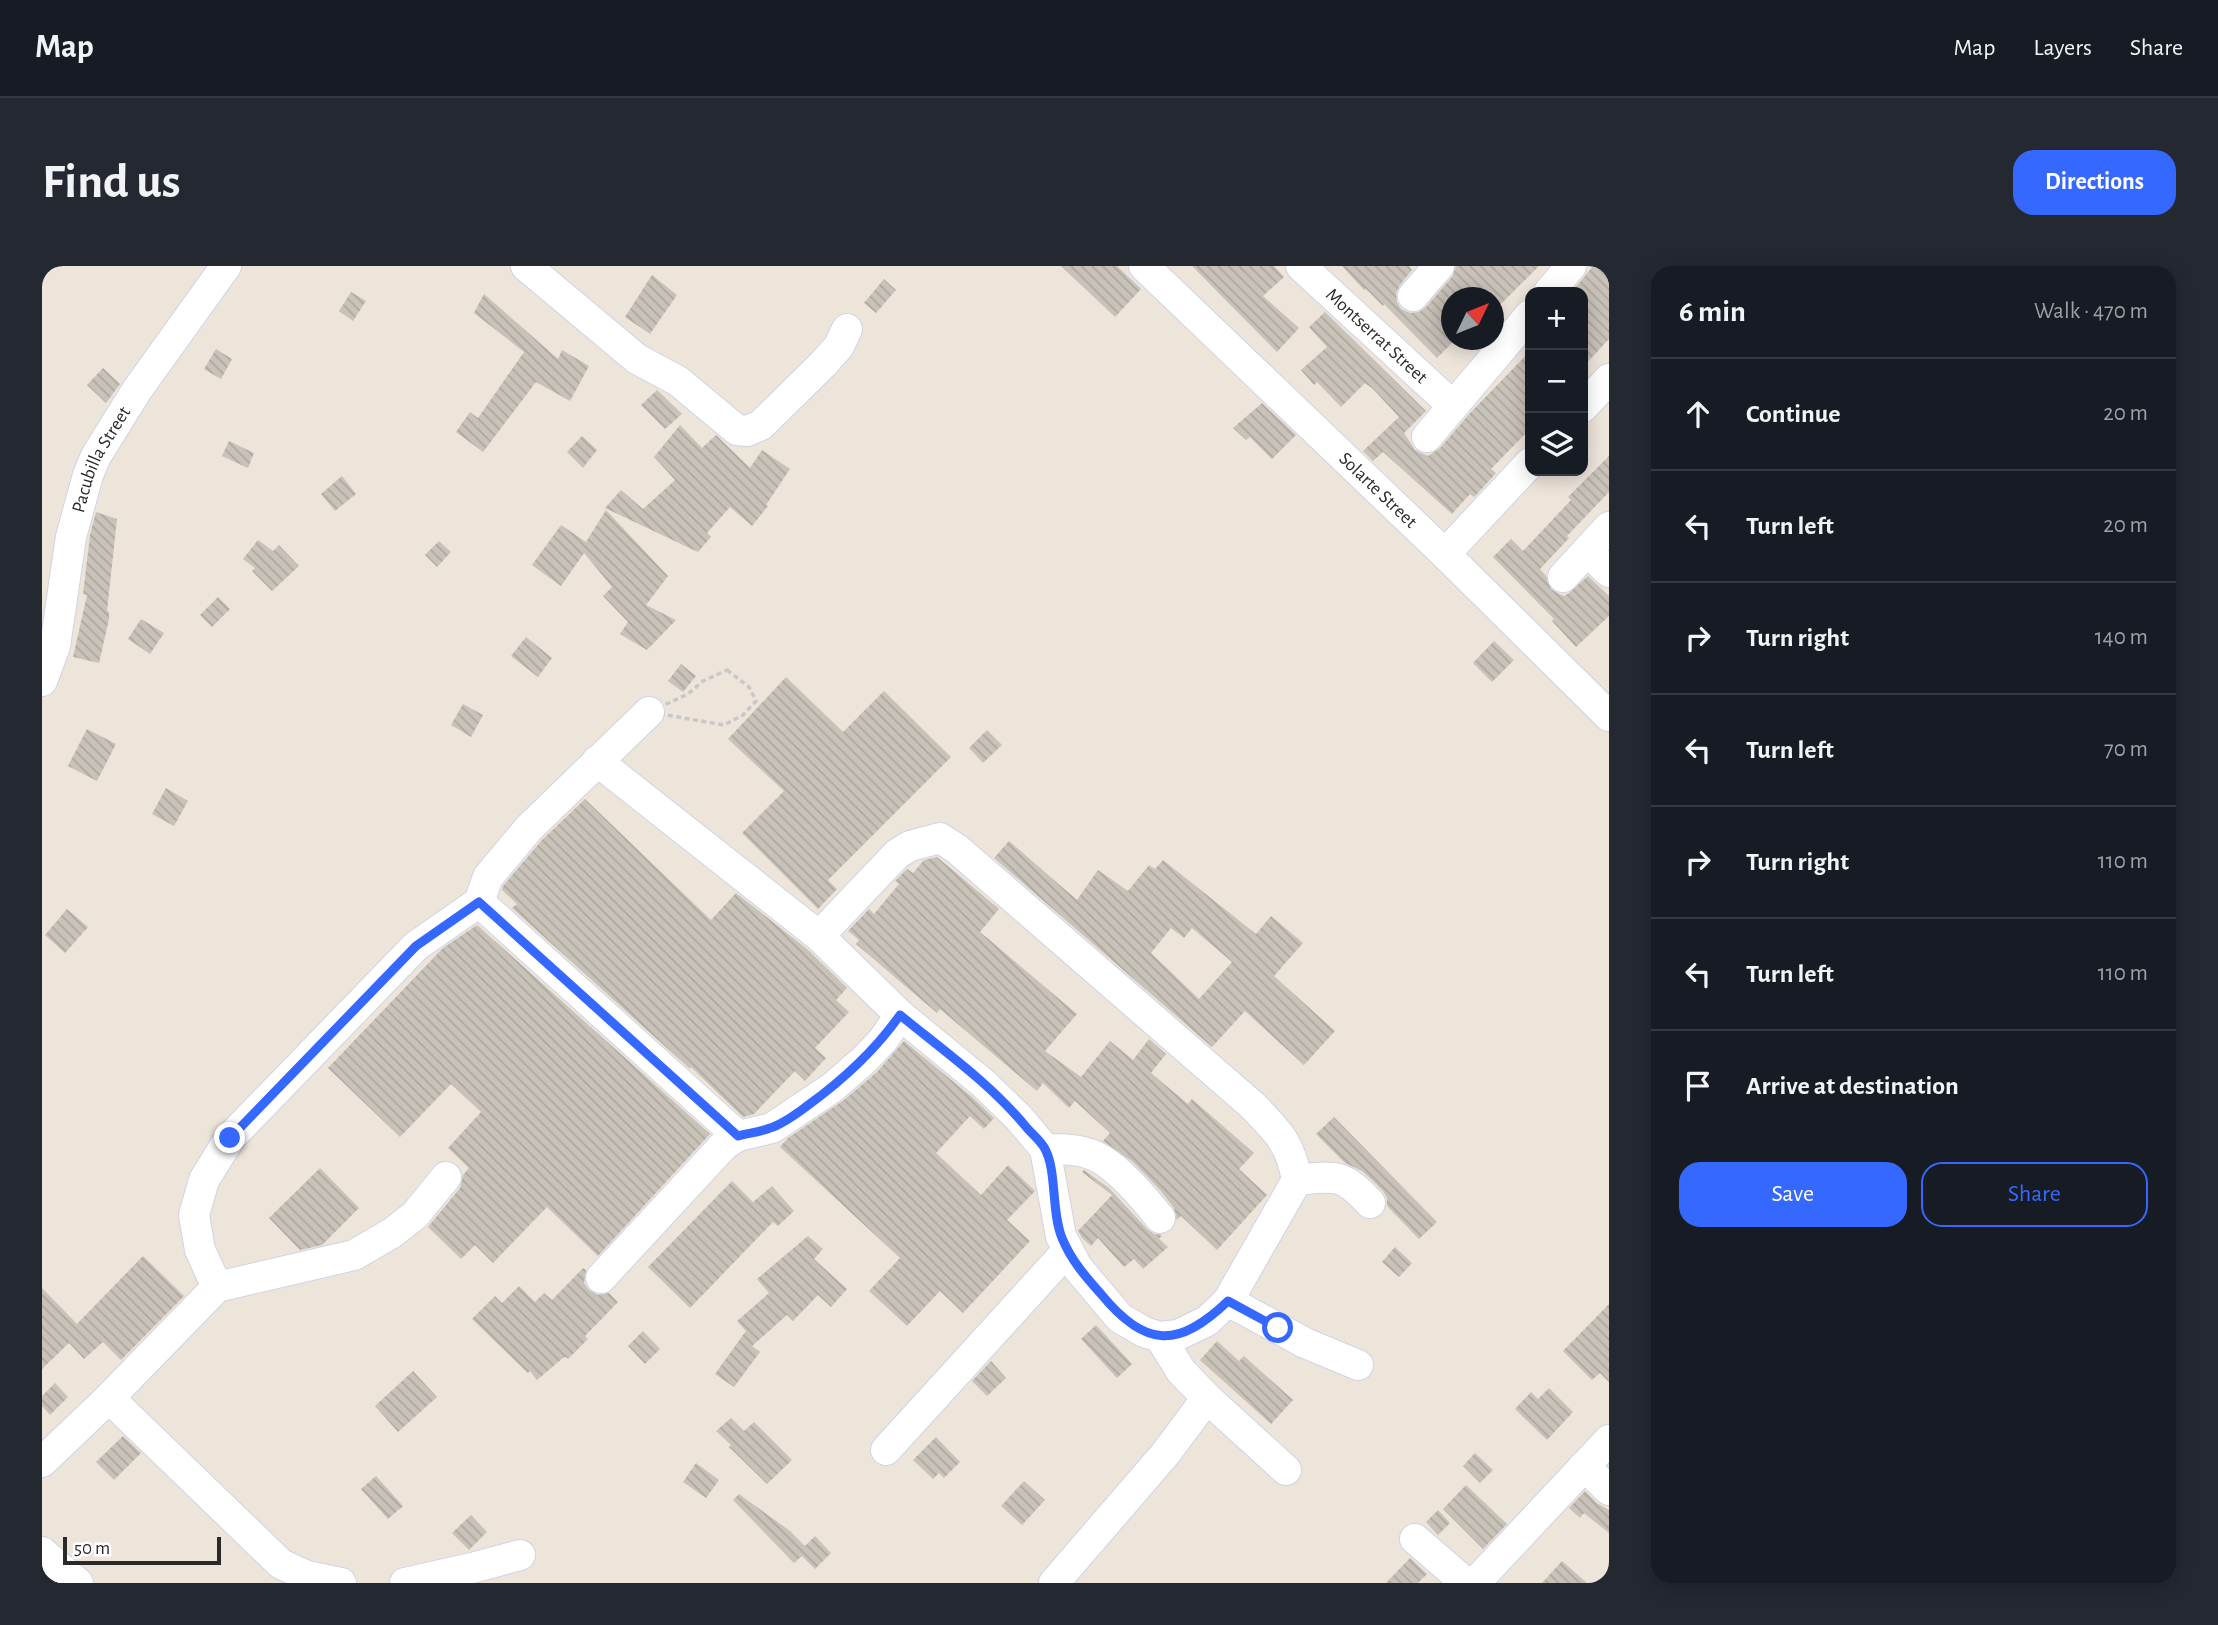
<!DOCTYPE html>
<html lang="en">
<head>
<meta charset="utf-8">
<style>
	:root { --surface:#171b24; --page:#242831; --text:#f1f3f6; --muted:#9ea1a6; --line:#363941; --accent:#3568ff }
	body { margin:0; font-family:"Alegreya Sans",sans-serif; background:var(--page); color:var(--text) }
	.controls { position:absolute; right:21px; top:21px; display:grid; overflow:hidden; border-radius:14px; box-shadow:0 4px 18px #0003 }
	.controls button { width:63px; height:63px; display:grid; place-items:center; padding:0; border:0; border-bottom:2px solid var(--line); background:var(--surface); color:var(--text); font:35px sans-serif }
	.compass { position:absolute; left:1399px; top:21px; width:63px; height:63px; border-radius:50%; background:var(--surface); box-shadow:0 4px 18px #0003; rotate:47deg }
	.scale { position:absolute; left:21px; bottom:18px; width:158px; box-sizing:border-box; padding-left:7px; border:4px solid #2a2a2a; border-top:0; font-size:19px; line-height:24px; white-space:nowrap; color:#2a2a2a; -webkit-text-stroke:5px #fff; paint-order:stroke }
	.stop { position:absolute; width:21px; height:21px; margin:-16px; border:5px solid #3568ff; border-radius:50%; background:#fff }
	.stop.end { background:#3568ff; border-color:#fff; box-shadow:0 2px 7px #0008 }
	.list { margin:0; padding:0; list-style:none }
	h2 { display:flex; justify-content:space-between; align-items:center; height:91px; margin:0; padding:0 28px; font-size:30px }
	h2 small { font-size:23px; font-weight:400; color:var(--muted) }
	.list li { display:grid; grid-template-columns:46px 1fr auto; gap:21px; align-items:center; box-sizing:border-box; height:112px; padding:0 28px; border-top:2px solid var(--line) }
	.list b { display:block; font-size:26px; white-space:nowrap }
	.list em { font-size:23px; font-style:normal; color:var(--muted) }
	.actions { display:flex; gap:14px; padding:21px 28px }
	.actions a { flex:1; padding:16px 0; border:2px solid var(--accent); border-radius:21px; text-align:center; font-size:24px; color:var(--accent) }
	.actions .main { background:var(--accent); color:#fff }
	.icon { flex:none; width:38px; height:38px; fill:none; stroke:currentColor; stroke-width:2; stroke-linecap:round; stroke-linejoin:round }
	.map { position:relative; flex:none; width:1567px; height:1317px; overflow:hidden; border-radius:21px }
	header { display:flex; align-items:center; gap:42px; box-sizing:border-box; height:98px; padding:0 35px; background:var(--surface); border-bottom:2px solid var(--line) }
	header strong { font-size:33px }
	nav { display:flex; gap:38px; margin-inline-start:auto; font-size:24px }
	.intro { display:flex; align-items:center; justify-content:space-between; box-sizing:border-box; height:168px; padding:0 42px }
	h1 { margin:0; font-size:49px }
	.button { padding:18px 32px; border-radius:21px; background:var(--accent); color:#fff; font-size:24px; font-weight:700 }
	main { display:flex; gap:42px; padding:0 42px }
	aside { flex:1; background:var(--surface); border-radius:21px; box-shadow:0 4px 18px #0003 }
	.map>svg:first-child { display:block }
	.building { fill:url(#building-back-hatch); fill-rule:evenodd }
	.lines { fill:none; stroke-linecap:round; stroke-linejoin:round }
	.minor-casing { stroke:#cfd4e4; stroke-width:32 }
	.path { stroke:#c8c8c8; stroke-width:3.5; stroke-dasharray:5 3.5; stroke-linecap:butt }
	.minor { stroke:#fff; stroke-width:30 }
	.route { stroke:#3568ff; stroke-width:9 }
	.labels { text-anchor:middle; dominant-baseline:central; stroke-width:6; stroke-linejoin:round; paint-order:stroke }
	.street-label { font-size:19px; fill:#2a2a2a; stroke:#fff }
</style>
</head>
<body>
<header>
<strong>Map</strong>
<nav><a>Map</a><a>Layers</a><a>Share</a></nav>
</header>
<div class="intro"><h1>Find us</h1><a class="button">Directions</a></div>
<main>
<div class="map">
<svg width="1567" height="1317" viewBox="0 0 1567 1317">
	<defs>
		<pattern id="building-back-hatch" width="6" height="6" patternUnits="userSpaceOnUse" patternTransform="scale(1.75)"><rect width="6" height="6" fill="#c8c2b9"/><path d="M-1 5l2 2M0 0l6 6M5-1l2 2" fill="none" stroke="#aca79f"/></pattern>
	</defs>
	<rect width="100%" height="100%" fill="#ede4da"/>
	<g class="building">
		<path d="M 1019,0 L 1075,0 L 1099,23 L 1073,51 Z"/>
		<path d="M 1150,0 L 1232,0 L 1242,11 L 1221,30 L 1257,62 L 1235,86 Z"/>
		<path d="M 1300,0 L 1367,0 L 1370,4 L 1358,19 L 1354,27 L 1355,36 L 1359,43 L 1368,47 L 1377,46 L 1384,41 L 1410,11 L 1414,0 L 1497,0 L 1452,45 L 1452,32 L 1410,32 L 1410,77 L 1395,92 L 1342,38 L 1341,40 L 1324,23 L 1322,24 Z"/>
		<path d="M 1551,0 L 1567,0 L 1567,73 L 1541,101 L 1541,26 L 1530,26 Z"/>
		<path d="M 610,9 L 635,29 L 608,68 L 583,51 Z"/>
		<path d="M 842,13 L 854,24 L 834,47 L 822,37 Z"/>
		<path d="M 309,26 L 324,35 L 311,55 L 297,45 Z"/>
		<path d="M 442,28 L 516,93 L 520,84 L 547,100 L 528,135 L 494,116 L 441,186 L 414,166 L 428,146 L 436,152 L 482,86 L 432,47 Z"/>
		<path d="M 1283,46 L 1384,145 L 1362,167 L 1373,184 L 1386,190 L 1398,182 L 1429,146 L 1488,85 L 1488,163 L 1449,203 L 1454,207 L 1436,227 L 1432,231 L 1428,228 L 1410,248 L 1341,186 L 1331,195 L 1321,185 L 1357,151 L 1331,123 L 1323,117 L 1299,141 L 1275,116 L 1272,119 L 1259,104 L 1285,81 L 1267,61 Z"/>
		<path d="M 174,83 L 190,93 L 179,113 L 162,103 Z"/>
		<path d="M 61,102 L 78,118 L 64,137 L 45,119 Z"/>
		<path d="M 615,124 L 640,148 L 623,163 L 599,139 Z"/>
		<path d="M 1220,137 L 1254,169 L 1230,193 L 1208,171 L 1204,174 L 1191,162 Z"/>
		<path d="M 638,159 L 660,182 L 674,169 L 708,202 L 720,184 L 748,203 L 724,239 L 726,240 L 710,260 L 688,241 L 665,267 L 669,271 L 656,286 L 563,242 L 579,224 L 601,243 L 633,214 L 612,191 Z"/>
		<path d="M 540,170 L 555,184 L 541,202 L 525,186 Z"/>
		<path d="M 187,175 L 212,187 L 206,202 L 180,190 Z"/>
		<path d="M 1567,190 L 1567,226 L 1525,270 L 1527,272 L 1498,303 L 1504,310 L 1509,323 L 1517,328 L 1522,330 L 1527,327 L 1546,310 L 1567,330 L 1567,350 L 1534,381 L 1510,355 L 1512,353 L 1451,291 L 1469,273 L 1481,285 L 1529,234 L 1526,231 Z"/>
		<path d="M 300,210 L 314,228 L 293,245 L 279,228 Z"/>
		<path d="M 564,244 L 626,310 L 604,339 L 634,354 L 605,384 L 578,368 L 586,356 L 561,330 L 570,321 L 542,287 L 519,320 L 490,299 L 519,259 L 544,276 Z"/>
		<path d="M 54,246 L 75,253 L 65,345 L 67,346 L 67,353 L 57,397 L 31,391 L 45,329 L 41,328 L 48,269 Z"/>
		<path d="M 216,274 L 231,285 L 237,279 L 257,300 L 230,325 L 210,305 L 213,302 L 201,293 Z"/>
		<path d="M 397,275 L 409,286 L 395,301 L 383,289 Z"/>
		<path d="M 176,331 L 188,343 L 170,361 L 158,349 Z"/>
		<path d="M 99,353 L 122,367 L 108,388 L 86,373 Z"/>
		<path d="M 484,371 L 510,392 L 496,411 L 469,390 Z"/>
		<path d="M 1452,375 L 1472,394 L 1450,416 L 1431,397 Z"/>
		<path d="M 639,398 L 654,410 L 641,426 L 626,415 Z"/>
		<path d="M 744,411 L 801,466 L 842,425 L 909,491 L 786,614 L 795,623 L 776,643 L 700,567 L 742,525 L 686,473 Z"/>
		<path d="M 421,438 L 441,449 L 429,471 L 409,459 Z"/>
		<path d="M 45,463 L 74,478 L 55,515 L 26,500 Z"/>
		<path d="M 945,464 L 960,479 L 941,497 L 927,482 Z"/>
		<path d="M 124,522 L 146,535 L 132,560 L 110,548 Z"/>
		<path d="M 543,533 L 669,654 L 694,627 L 765,683 L 805,722 L 794,734 L 807,746 L 773,782 L 784,792 L 763,815 L 753,805 L 712,848 L 701,851 L 649,801 L 648,803 L 470,642 L 475,638 L 460,624 L 461,620 L 500,574 Z"/>
		<path d="M 967,575 L 1035,634 L 1056,604 L 1086,625 L 1107,599 L 1113,603 L 1121,594 L 1214,668 L 1229,650 L 1261,677 L 1232,710 L 1293,765 L 1262,799 L 1203,745 L 1170,781 L 952,592 ZM 1129,662 L 1142,672 L 1150,662 L 1190,696 L 1157,733 L 1109,687 Z"/>
		<path d="M 895,591 L 957,643 L 938,666 L 1035,748 L 1003,785 L 1039,811 L 1068,775 L 1091,794 L 1107,773 L 1124,788 L 1109,807 L 1146,838 L 1150,833 L 1212,887 L 1197,903 L 1225,929 L 1175,984 L 1139,950 L 1135,954 L 1132,942 L 1118,924 L 1091,896 L 1061,875 L 1068,867 L 1033,835 L 1027,842 L 1001,817 L 995,825 L 898,743 L 895,747 L 814,678 L 817,674 L 806,665 L 827,643 L 832,648 L 857,618 L 853,615 L 865,603 L 871,607 L 882,594 Z"/>
		<path d="M 25,643 L 46,661 L 23,687 L 3,669 Z"/>
		<path d="M 435,659 L 668,868 L 556,990 L 505,941 L 451,997 L 433,979 L 419,993 L 386,961 L 418,922 L 421,909 L 427,902 L 406,882 L 439,846 L 409,818 L 358,871 L 286,802 L 401,682 Z"/>
		<path d="M 862,775 L 930,831 L 952,852 L 942,863 L 928,850 L 894,887 L 939,929 L 966,899 L 993,925 L 965,954 L 988,975 L 921,1047 L 898,1025 L 865,1060 L 827,1025 L 858,992 L 738,881 L 746,872 L 802,834 L 835,806 Z"/>
		<path d="M 1292,851 L 1395,956 L 1377,973 L 1345,940 L 1345,932 L 1341,925 L 1331,915 L 1320,905 L 1303,897 L 1274,868 Z"/>
		<path d="M 278,902 L 317,942 L 280,979 L 258,984 L 227,952 Z"/>
		<path d="M 1042,904 L 1067,922 L 1105,963 L 1112,968 L 1120,969 L 1117,973 L 1126,981 L 1101,1003 L 1092,993 L 1082,1001 L 1056,972 L 1049,980 L 1040,972 L 1036,965 L 1070,929 L 1040,906 Z"/>
		<path d="M 690,915 L 711,936 L 730,920 L 752,945 L 736,960 L 731,956 L 648,1042 L 606,1001 Z"/>
		<path d="M 766,970 L 781,983 L 772,993 L 805,1023 L 789,1041 L 776,1029 L 751,1055 L 745,1049 L 710,1080 L 718,1086 L 692,1121 L 673,1108 L 704,1065 L 695,1055 L 727,1027 L 715,1013 Z"/>
		<path d="M 1353,981 L 1370,997 L 1357,1011 L 1340,996 Z"/>
		<path d="M 101,990 L 142,1030 L 79,1094 L 61,1076 L 42,1093 L 27,1077 L 0,1103 L 0,1022 L 35,1058 Z"/>
		<path d="M 541,1002 L 544,1004 L 542,1017 L 547,1024 L 556,1029 L 567,1027 L 576,1036 L 543,1070 L 546,1073 L 526,1093 L 524,1091 L 521,1092 L 495,1114 L 488,1105 L 486,1107 L 430,1053 L 453,1030 L 460,1037 L 477,1020 L 493,1036 L 502,1027 L 510,1034 Z"/>
		<path d="M 1567,1038 L 1567,1116 L 1558,1107 L 1550,1114 L 1521,1085 Z"/>
		<path d="M 1054,1059 L 1090,1098 L 1075,1112 L 1039,1073 Z"/>
		<path d="M 601,1065 L 618,1083 L 603,1098 L 586,1080 Z"/>
		<path d="M 1175,1075 L 1197,1095 L 1202,1090 L 1251,1134 L 1229,1158 L 1158,1094 Z"/>
		<path d="M 949,1095 L 964,1112 L 945,1130 L 930,1115 Z"/>
		<path d="M 371,1105 L 395,1131 L 356,1166 L 333,1140 Z"/>
		<path d="M 13,1117 L 26,1131 L 8,1149 L 0,1140 L 0,1130 Z"/>
		<path d="M 1507,1122 L 1531,1146 L 1505,1174 L 1473,1143 L 1489,1126 L 1496,1133 Z"/>
		<path d="M 689,1152 L 702,1165 L 712,1156 L 750,1194 L 725,1218 L 687,1181 L 689,1179 L 674,1165 Z"/>
		<path d="M 81,1170 L 99,1187 L 72,1214 L 54,1196 Z"/>
		<path d="M 894,1171 L 918,1196 L 902,1212 L 897,1207 L 891,1213 L 871,1194 Z"/>
		<path d="M 1433,1187 L 1451,1204 L 1438,1217 L 1421,1200 Z"/>
		<path d="M 654,1197 L 677,1214 L 664,1232 L 641,1216 Z"/>
		<path d="M 334,1210 L 361,1240 L 346,1253 L 319,1223 Z"/>
		<path d="M 982,1215 L 1003,1234 L 980,1259 L 959,1240 Z"/>
		<path d="M 1424,1219 L 1465,1258 L 1441,1283 L 1401,1243 Z"/>
		<path d="M 1543,1225 L 1555,1237 L 1567,1244 L 1567,1267 L 1542,1247 L 1538,1252 L 1527,1242 Z"/>
		<path d="M 697,1228 L 748,1265 L 763,1280 L 773,1270 L 789,1287 L 773,1303 L 760,1290 L 752,1297 L 691,1234 Z"/>
		<path d="M 1396,1244 L 1408,1257 L 1396,1269 L 1384,1256 Z"/>
		<path d="M 429,1249 L 445,1266 L 427,1284 L 410,1267 Z"/>
		<path d="M 1368,1292 L 1385,1308 L 1376,1317 L 1344,1317 Z"/>
		<path d="M 1520,1295 L 1545,1317 L 1500,1317 Z"/>
	</g>
	<g class="lines">
		<defs>
			<g id="minor">
				<path d="M 484,0 L 595,93 L 636,115 L 695,164 L 705,165 L 719,159 L 782,97 L 797,80 L 805,63"/>
				<path id="s1" d="M 1102,0 L 1403,288 L 1567,450"/>
				<path id="s2" d="M 1259,0 L 1411,140"/>
				<path d="M 1507,26 L 1529,0"/>
				<path d="M 1371,30 L 1397,0"/>
				<path d="M 1541,141 L 1567,113"/>
				<path d="M 1385,171 L 1488,49"/>
				<path d="M 1545,285 L 1567,306"/>
				<path d="M 1403,288 L 1488,197"/>
				<path d="M 1521,311 L 1567,261"/>
				<path id="s3" d="M 0,415 L 13,380 L 29,271 L 46,209 L 54,190 L 95,124 L 184,0"/>
				<path d="M 555,495 L 777,670 L 858,749 L 942,818 L 977,852 L 1003,883 L 1019,970 L 1035,1001 L 1078,1052 L 1102,1066 L 1118,1071 L 1136,1069 L 1165,1055 L 1186,1035 L 1255,914 C 1248,876 1236,866 1210,839 L 915,583 L 898,572 L 868,580 L 855,588 L 777,670"/>
				<path d="M 437,636 L 696,870 L 730,862 L 791,821 L 822,794 L 841,774 L 858,749"/>
				<path d="M 1003,883 C 1019,883 1038,883 1053,890 C 1075,900 1103,933 1118,952"/>
				<path d="M 1255,914 C 1294,910 1300,907 1328,937"/>
				<path d="M 559,1012 L 682,879 L 696,870"/>
				<path d="M 175,1021 L 312,989 L 350,967 L 373,949 L 404,911"/>
				<path d="M 1186,1035 L 1263,1077 L 1316,1099"/>
				<path d="M 1118,1071 L 1139,1105 L 1165,1132"/>
				<path d="M 67,1132 L 239,1298 L 265,1310 L 299,1317"/>
				<path d="M 844,1184 L 1026,984"/>
				<path d="M 0,1196 L 67,1132 L 175,1021 L 158,984 L 152,949 L 162,914 L 188,872 L 374,680 L 437,636 L 446,611 L 487,562 L 607,446"/>
				<path d="M 1542,1200 L 1567,1224"/>
				<path d="M 1373,1273 L 1424,1317"/>
				<path d="M 0,1286 L 36,1317"/>
				<path d="M 363,1317 L 430,1302 L 478,1289"/>
				<path d="M 1012,1317 L 1124,1187 L 1165,1132 L 1244,1204"/>
				<path d="M 1433,1317 L 1567,1174"/>
			</g>
		</defs>
		<use href="#minor" class="minor-casing"/>
		<path class="path" d="M 685,404 L 707,421 L 714,435 L 701,449 L 682,459 L 607,446 L 646,428 L 661,415 Z"/>
		<use href="#minor" class="minor"/>
	</g>
	<g class="lines">
		<path class="route" d="M 188,872 L 374,680 L 437,636 L 696,870 C 707,867 718,866 728,862 C 741,858 754,848 765,840 C 801,814 832,786 858,749 C 902,785 949,818 985,862 C 991,869 999,875 1003,883 C 1015,905 1009,945 1020,972 C 1029,994 1043,1010 1059,1028 C 1103,1082 1136,1083 1186,1035 L 1236,1062"/>
	</g>
	<g class="labels">
		<g class="street-label">
			<text stroke="none"><textPath href="#s2" startOffset="103">Montserrat Street</textPath></text>
			<text stroke="none"><textPath href="#s3" startOffset="231">Pacubilla Street</textPath></text>
			<text stroke="none"><textPath href="#s1" startOffset="324">Solarte Street</textPath></text>
		</g>
	</g>
</svg>
<div class="controls">
<button>+</button>
<button>−</button>
<button><svg class="icon" aria-label="layers" viewBox="0 0 24 24"><path d="M12 4l9 5-9 5-9-5zM3 14l9 5 9-5"/></svg></button>
</div>
<svg class="compass" viewBox="-18 -18 36 36"><path d="M0-13l5 13h-10z" fill="#e53935"/><path d="M0 13l5-13h-10z" fill="#9ea1a6"/></svg>
<div class="scale">50 m</div>
<div class="stop" style="left:1236px;top:1062px"></div>
<div class="stop end" style="left:188px;top:872px"></div>
</div>
<aside>
<h2>6 min<small>Walk · 470 m</small></h2>
<ul class="list">
<li><svg class="icon" aria-label="ahead" viewBox="0 0 24 24"><path d="M12 20V5M6 11l6-6 6 6"/></svg><div><b>Continue</b></div><em>20 m</em></li>
<li><svg class="icon" aria-label="left" viewBox="0 0 24 24"><path d="M17 20v-9H6M10 6l-5 5 5 5"/></svg><div><b>Turn left</b></div><em>20 m</em></li>
<li><svg class="icon" aria-label="right" viewBox="0 0 24 24"><path d="M7 20v-9h11M14 6l5 5-5 5"/></svg><div><b>Turn right</b></div><em>140 m</em></li>
<li><svg class="icon" aria-label="left" viewBox="0 0 24 24"><path d="M17 20v-9H6M10 6l-5 5 5 5"/></svg><div><b>Turn left</b></div><em>70 m</em></li>
<li><svg class="icon" aria-label="right" viewBox="0 0 24 24"><path d="M7 20v-9h11M14 6l5 5-5 5"/></svg><div><b>Turn right</b></div><em>110 m</em></li>
<li><svg class="icon" aria-label="left" viewBox="0 0 24 24"><path d="M17 20v-9H6M10 6l-5 5 5 5"/></svg><div><b>Turn left</b></div><em>110 m</em></li>
<li><svg class="icon" aria-label="arrive" viewBox="0 0 24 24"><path d="M6 21V4h12l-3 4 3 4H6"/></svg><div><b>Arrive at destination</b></div></li>
</ul>
<div class="actions"><a class="main">Save</a><a>Share</a></div>
</aside>
</main>
</body>
</html>
